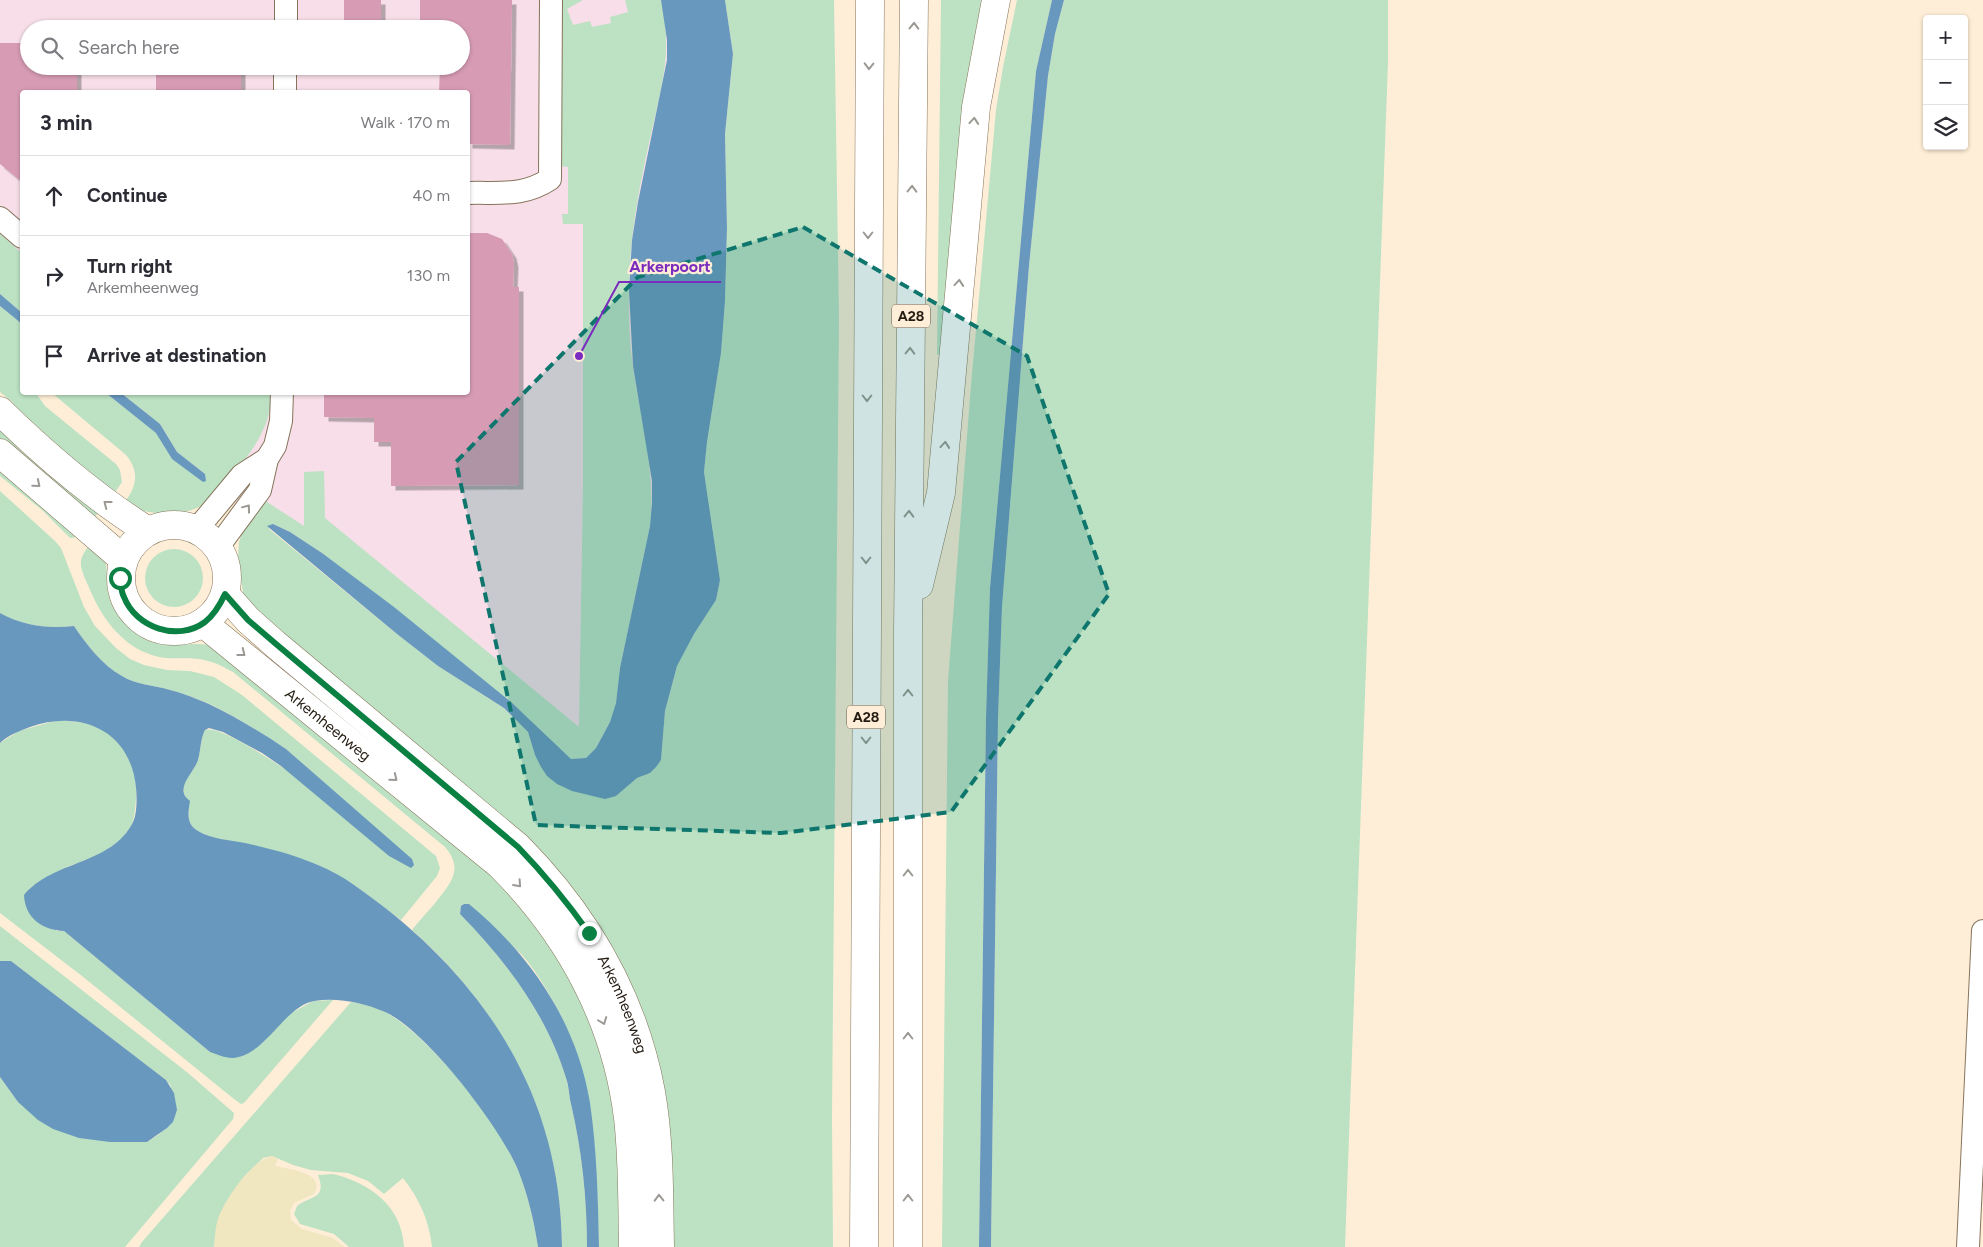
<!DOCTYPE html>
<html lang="en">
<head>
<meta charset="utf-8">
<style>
	:root { --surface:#fff; --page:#f7f7f7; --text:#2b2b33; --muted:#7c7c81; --line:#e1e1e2 }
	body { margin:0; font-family:Figtree,sans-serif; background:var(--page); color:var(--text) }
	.controls { position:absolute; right:15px; top:15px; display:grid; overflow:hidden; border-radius:5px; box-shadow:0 1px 4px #0004 }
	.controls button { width:45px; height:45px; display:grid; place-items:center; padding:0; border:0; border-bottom:1px solid var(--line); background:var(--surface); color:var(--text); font:25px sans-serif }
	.stop { position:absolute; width:15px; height:15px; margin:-11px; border:4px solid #0b8043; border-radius:50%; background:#fff }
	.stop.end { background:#0b8043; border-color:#fff; box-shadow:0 1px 5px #0008 }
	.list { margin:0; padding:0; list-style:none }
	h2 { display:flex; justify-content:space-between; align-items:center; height:65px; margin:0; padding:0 20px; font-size:21px }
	h2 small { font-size:16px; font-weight:400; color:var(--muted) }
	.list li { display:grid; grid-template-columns:32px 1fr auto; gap:15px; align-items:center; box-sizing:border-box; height:80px; padding:0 20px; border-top:1px solid var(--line) }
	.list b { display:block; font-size:19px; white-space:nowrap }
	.list p { margin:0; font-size:16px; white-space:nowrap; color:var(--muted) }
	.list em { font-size:16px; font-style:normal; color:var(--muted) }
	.icon { flex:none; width:28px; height:28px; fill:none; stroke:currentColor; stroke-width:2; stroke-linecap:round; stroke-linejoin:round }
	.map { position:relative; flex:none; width:1983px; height:1247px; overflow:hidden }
	.search { position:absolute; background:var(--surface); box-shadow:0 1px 4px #0004; left:20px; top:20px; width:450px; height:55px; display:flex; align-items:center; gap:12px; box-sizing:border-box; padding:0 18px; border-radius:28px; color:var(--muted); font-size:19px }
	.panel { position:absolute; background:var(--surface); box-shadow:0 1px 4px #0004; left:20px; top:90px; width:450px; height:305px; border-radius:5px }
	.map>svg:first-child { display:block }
	.commercial { fill:#f7dee8; fill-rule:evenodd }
	.green { fill:#bce2c3 }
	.sand { fill:#f0e7c1 }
	.water { fill:#6998bf }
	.building { fill:#d79cb4; filter:url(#shadow) }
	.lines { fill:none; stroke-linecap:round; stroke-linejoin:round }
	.street-casing { stroke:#86745b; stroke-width:24 }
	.secondary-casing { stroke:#86745b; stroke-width:29 }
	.highway-casing { stroke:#86745b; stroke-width:29 }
	.street { stroke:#fff; stroke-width:22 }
	.secondary { stroke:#fff; stroke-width:28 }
	.highway { stroke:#fff; stroke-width:28 }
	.oneway { stroke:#9c9994 }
	.route { stroke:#0b8043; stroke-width:6 }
	.marked { fill:#0f766e; fill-opacity:0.2; stroke:#0f766e; stroke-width:4; stroke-dasharray:10 6; stroke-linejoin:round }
	.labels { text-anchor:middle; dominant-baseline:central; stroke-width:4.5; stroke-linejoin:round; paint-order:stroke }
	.shield { fill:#feeed7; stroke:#655b4d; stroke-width:1 }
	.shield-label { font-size:14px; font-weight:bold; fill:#241c12 }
	.street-label { font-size:15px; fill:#241c12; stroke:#feeed7 }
	.leader { fill:none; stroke:#7b2cbf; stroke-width:2 }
	.callout-dot { fill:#7b2cbf; stroke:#feeed7; stroke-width:2 }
	.callout-label { font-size:16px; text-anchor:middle; font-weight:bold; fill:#7b2cbf; stroke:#feeed7; stroke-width:4.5; stroke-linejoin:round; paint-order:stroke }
</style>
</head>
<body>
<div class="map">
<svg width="1983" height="1247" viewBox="0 0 1983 1247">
	<defs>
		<filter id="shadow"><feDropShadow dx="4.5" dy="4.5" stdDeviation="0" flood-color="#0004"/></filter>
	</defs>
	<rect width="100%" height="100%" fill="#feeed7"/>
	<path class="commercial" d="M 0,0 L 694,0 L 687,589 L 595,782 L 277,531 L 206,481 L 110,393 L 468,392 L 468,92 L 22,92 L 22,320 L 0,302 ZM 29,29 L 461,29 L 461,66 L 29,66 Z"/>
	<g class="green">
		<path d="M 560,0 L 583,0 L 567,9 L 573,25 L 590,21 L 592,27 L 611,23 L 610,17 L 628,12 L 625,0 L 661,0 C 673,50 662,86 651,134 C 643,169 636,204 632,239 C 628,281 627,326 633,368 C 641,420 656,473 650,526 L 620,668 L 616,703 L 610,722 L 596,748 L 586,758 L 571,759 L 322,553 L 290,532 L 273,524 L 269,529 L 397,634 L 438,666 L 504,708 L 528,732 L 535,755 L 547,776 L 616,796 L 637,778 L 650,773 L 661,760 L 665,711 L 677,666 L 694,634 L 716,600 L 720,580 L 704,472 L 707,442 L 721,353 L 725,301 L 727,228 L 725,134 L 733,54 L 725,0 L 834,0 L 839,317 L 832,1118 L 833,1247 L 668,1247 L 639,1017 L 244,599 L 238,559 L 239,543 L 242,531 L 264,500 L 304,526 L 304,472 L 324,471 L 325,518 L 579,727 L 583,485 L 583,224 L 563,224 L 562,214 L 568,214 L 568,167 L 559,166 Z"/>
		<path d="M 941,0 L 986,0 L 945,355 L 937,355 Z"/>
		<path d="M 1017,0 L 1052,0 L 1036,71 L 990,588 L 986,717 L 979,1247 L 942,1247 L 948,681 L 971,385 L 996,110 L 1003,67 Z"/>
		<path d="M 1064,0 L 1388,0 L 1388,62 L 1345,1247 L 991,1247 L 998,718 L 1002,607 L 1029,266 L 1048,76 L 1055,34 Z"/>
		<path d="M 0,234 L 22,253 L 22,313 L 0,294 Z"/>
		<path d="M 0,306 L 22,324 L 22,392 L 36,393 L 45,406 L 116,464 L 120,470 L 122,482 L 114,494 L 51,448 L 11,401 L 0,392 Z"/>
		<path d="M 52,393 L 106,393 L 157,433 L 172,459 L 205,474 L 177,452 L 160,424 L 121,393 L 271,393 C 271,405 269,418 263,430 C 255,450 217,500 197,508 C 174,518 145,513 122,505 C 136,489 141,473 126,455 Z"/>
		<path d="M 0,425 L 102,509 L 92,520 L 0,444 Z"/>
		<path d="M 0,463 L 78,537 L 70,538 L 42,510 L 0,476 Z"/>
		<path d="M 0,491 L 55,541 L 61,548 L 84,607 L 95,626 L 116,648 L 130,659 L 144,665 L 167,670 L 190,671 L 214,677 L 242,695 L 436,856 L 440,868 L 437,876 L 401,920 L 356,886 L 198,832 C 181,817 193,813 187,800 C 185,794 182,792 184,785 C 187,776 195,769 198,760 C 201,750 200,740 205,730 C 231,721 384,841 413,862 L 286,749 C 262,733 236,717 210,704 C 197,699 183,693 170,690 C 154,685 136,685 122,676 C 102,665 87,645 74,626 C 47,629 24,626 0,613 Z"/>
		<path d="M 92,542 C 96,548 102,554 105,561 C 108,570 106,579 107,588 C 111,614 134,639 160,644 C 176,647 193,642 210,645 L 495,870 L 569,965 L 614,1083 L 626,1247 L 599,1247 C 596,1156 596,1068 546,989 C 539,977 531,965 522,955 C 504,937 483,921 464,904 L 461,906 L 460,914 C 506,961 547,1015 566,1078 C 569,1087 569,1096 571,1104 C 582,1151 587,1199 587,1247 L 562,1247 C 561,1121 506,1013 412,930 C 422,917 449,890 453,876 C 457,865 452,855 445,847 L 233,672 C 225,668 217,663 208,661 C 192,656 175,660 159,657 C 124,649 103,620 90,590 C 80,566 75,562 92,542 Z"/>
		<circle cx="174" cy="578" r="29"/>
		<path d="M 58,720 C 71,721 83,722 95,726 C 124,736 138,770 136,798 C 135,810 135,821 128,831 C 114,851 87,860 66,867 L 56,931 L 64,931 L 210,1052 L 295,1011 L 313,1001 L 333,1000 L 244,1103 L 241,1104 L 234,1099 L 82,976 L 0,913 L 0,743 L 19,731 Z"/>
		<path d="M 0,926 L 188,1073 L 234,1113 L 233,1119 L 125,1247 L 0,1247 L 0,1077 L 18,1102 L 147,1142 L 158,1135 L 173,1122 L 171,1086 L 166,1080 L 11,961 L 0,961 Z"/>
		<path d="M 351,1002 C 363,1004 377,1007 387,1013 C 431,1038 499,1123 518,1170 C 528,1195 534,1221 538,1247 L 432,1247 C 429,1220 420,1200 403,1178 L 384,1194 L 368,1181 L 348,1173 L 311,1170 L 293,1165 L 272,1156 L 263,1158 L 244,1177 L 219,1218 L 214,1247 L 139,1247 L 142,1242 Z"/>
		<path d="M 333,1174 C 370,1183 402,1206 404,1247 L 349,1247 L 334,1234 L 300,1224 L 294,1214 L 297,1206 C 312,1195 327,1199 318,1175 Z"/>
	</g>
	<path class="sand" d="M 272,1156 L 278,1159 L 275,1166 C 289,1169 327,1173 314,1194 L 294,1203 L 290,1211 L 291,1220 L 302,1229 L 333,1238 L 345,1247 L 214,1247 C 215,1237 215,1226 219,1216 C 227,1197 251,1161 272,1156 Z"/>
	<g class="water">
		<path d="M 661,0 L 725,0 L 733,54 L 725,134 L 727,228 L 725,301 L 721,353 L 707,442 L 704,472 L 720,580 L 716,600 L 694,634 L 677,666 L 665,711 L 661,760 L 656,767 L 650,773 L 637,778 L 616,796 L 605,799 L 572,791 L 557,784 L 547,776 L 541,767 L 535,755 L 528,732 L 504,708 L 438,666 L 397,634 L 267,526 L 273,524 L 290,532 L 322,553 L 394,607 L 511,702 L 571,759 L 586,758 L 596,748 L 602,737 L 610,722 L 616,703 L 620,668 L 650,526 L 652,503 L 652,481 L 633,366 L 629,291 L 632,240 L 638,202 L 667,60 L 667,40 Z"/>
		<path d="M 1052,0 L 1064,0 L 1055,34 L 1048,76 L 1029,266 L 1002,607 L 998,718 L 991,1247 L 979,1247 L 986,717 L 990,588 L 1036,71 Z"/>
		<path d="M 0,294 L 22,313 L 22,324 L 0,306 Z"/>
		<path d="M 106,393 L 121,393 L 160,424 L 177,452 L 205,474 L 206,481 L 203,482 L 172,459 L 156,433 Z"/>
		<path d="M 0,613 C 24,626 48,629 74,626 C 87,645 102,665 122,676 C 136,685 154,685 170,690 C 183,693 197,699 209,704 C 236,717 262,733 286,749 L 412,859 L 414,865 L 411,868 L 389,856 L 281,766 L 262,753 L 223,732 L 209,728 L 205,730 C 200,740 201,750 198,760 C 194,773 173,789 190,801 C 188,813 186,824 198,831 C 211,839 230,840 245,843 C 285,852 324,863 357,887 C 481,974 561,1092 562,1247 L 538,1247 C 534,1221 528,1195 518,1170 C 501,1128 426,1030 385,1012 C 364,1003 338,997 314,1001 C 283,1007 265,1057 232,1058 C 225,1058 216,1054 210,1052 L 64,931 C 42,930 25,918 24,895 C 53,860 112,865 133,822 C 137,814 137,798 136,788 C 131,731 81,709 30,727 C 20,731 8,735 0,743 Z"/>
		<path d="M 464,904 L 469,904 C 531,955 577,1023 590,1103 C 597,1151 598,1199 599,1247 L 587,1247 C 587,1199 582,1151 571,1104 C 569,1096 569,1086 566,1078 C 547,1015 506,961 460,914 L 461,906 Z"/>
		<path d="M 0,961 L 11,961 L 166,1080 L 174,1093 L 177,1110 L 173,1122 L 167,1128 L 147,1142 L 110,1142 L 79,1138 L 53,1129 L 38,1120 L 18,1102 L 0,1077 Z"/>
	</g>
	<g class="building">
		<rect x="344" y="0" width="37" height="29"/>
		<path d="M 420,0 L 512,0 L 510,145 L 468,144 L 468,92 L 439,92 L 440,66 L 461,66 L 461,29 L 420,29 Z"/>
		<path d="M 0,43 L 29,43 L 29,66 L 77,66 L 77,92 L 22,92 L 22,182 L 0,164 Z"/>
		<rect x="156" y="66" width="85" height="26"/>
		<path d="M 468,233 L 487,233 L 502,239 L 512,254 L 514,263 L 513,287 L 519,287 L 519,485 L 391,486 L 391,442 L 374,442 L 374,418 L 324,417 L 324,392 L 468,392 Z"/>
	</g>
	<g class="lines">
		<defs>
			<g id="street">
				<path d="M 286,29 L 286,0"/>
				<path d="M 285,92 L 285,66"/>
				<path d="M 468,193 C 499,192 523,197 550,179 L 551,0"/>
				<path d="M 0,218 L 22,237"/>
				<path d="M 197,529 L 242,475 L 267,459"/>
				<path d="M 218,547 L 260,490 L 267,459 L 275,446 L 281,421 L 282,392"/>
				<path d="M 1968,1247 L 1983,931"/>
			</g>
			<g id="secondary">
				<path d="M 0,411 C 45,455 94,497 148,531"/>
				<path d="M 0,453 L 123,559"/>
				<circle cx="174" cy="578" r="53"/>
				<path id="s1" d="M 225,594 L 248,620 L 275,644 L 518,847 C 586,916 633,996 651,1092 C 660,1143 659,1196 660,1247"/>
				<path id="s2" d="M 203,623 L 500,865 C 569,934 616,1020 628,1118 C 633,1160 632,1204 633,1247"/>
			</g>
			<g id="highway">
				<path d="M 919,585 L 941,493 L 976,107 L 996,0"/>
				<path d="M 864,1247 L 870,0"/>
				<path d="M 908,1247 L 908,633 L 914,0"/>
			</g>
		</defs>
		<use href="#street" class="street-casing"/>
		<use href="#secondary" class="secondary-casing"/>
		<use href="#highway" class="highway-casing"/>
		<use href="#street" class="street"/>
		<use href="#secondary" class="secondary"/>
		<use href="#highway" class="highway"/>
	</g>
	<defs><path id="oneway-chevron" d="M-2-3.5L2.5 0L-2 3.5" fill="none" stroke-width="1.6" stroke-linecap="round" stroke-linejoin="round" transform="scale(1.25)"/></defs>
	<g class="oneway">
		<use href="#oneway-chevron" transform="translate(914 26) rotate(-89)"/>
		<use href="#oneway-chevron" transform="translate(869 66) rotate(91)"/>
		<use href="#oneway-chevron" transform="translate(974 121) rotate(-85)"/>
		<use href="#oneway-chevron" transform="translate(912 189) rotate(-89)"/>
		<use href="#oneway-chevron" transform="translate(868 235) rotate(90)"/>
		<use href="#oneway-chevron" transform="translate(959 283) rotate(-85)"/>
		<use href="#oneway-chevron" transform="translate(910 351) rotate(-89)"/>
		<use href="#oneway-chevron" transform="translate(867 398) rotate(90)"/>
		<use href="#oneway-chevron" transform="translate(945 445) rotate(-85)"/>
		<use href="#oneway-chevron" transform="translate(37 484) rotate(40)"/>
		<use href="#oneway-chevron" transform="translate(107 504) rotate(-142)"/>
		<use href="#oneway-chevron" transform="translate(247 508) rotate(-53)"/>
		<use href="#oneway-chevron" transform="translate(909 514) rotate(-89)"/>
		<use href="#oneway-chevron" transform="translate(866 560) rotate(90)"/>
		<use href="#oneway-chevron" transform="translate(242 653) rotate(38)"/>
		<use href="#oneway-chevron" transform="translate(908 693) rotate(-90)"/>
		<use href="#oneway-chevron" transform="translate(866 740) rotate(90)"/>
		<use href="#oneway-chevron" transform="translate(394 778) rotate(39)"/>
		<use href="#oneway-chevron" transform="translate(908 873) rotate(-90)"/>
		<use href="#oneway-chevron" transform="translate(518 884) rotate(48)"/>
		<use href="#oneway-chevron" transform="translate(603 1021) rotate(69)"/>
		<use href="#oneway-chevron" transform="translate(908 1036) rotate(-90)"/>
		<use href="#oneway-chevron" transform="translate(659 1198) rotate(-91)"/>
		<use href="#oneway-chevron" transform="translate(908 1198) rotate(-90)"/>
	</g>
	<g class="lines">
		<path class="route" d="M 120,578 C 121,584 121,592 124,597 C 136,628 178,642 205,622 C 215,614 220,605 225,594 L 248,620 L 276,644 L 518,847 C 544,874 567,902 589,933"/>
	</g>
	<path class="marked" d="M 803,227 L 1027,356 L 1109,594 L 951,812 L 781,833 L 536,825 L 456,462 L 638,277 Z"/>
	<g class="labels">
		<g class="shield">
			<rect x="892" y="304.5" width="38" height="23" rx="4"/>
			<rect x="847" y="705.5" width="38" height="23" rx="4"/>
		</g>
		<g class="shield-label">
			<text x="911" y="316">A28</text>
			<text x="866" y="717">A28</text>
		</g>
		<g class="street-label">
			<text stroke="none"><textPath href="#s2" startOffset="161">Arkemheenweg</textPath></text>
			<text stroke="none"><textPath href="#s1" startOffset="578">Arkemheenweg</textPath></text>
		</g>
	</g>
	<path class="leader" d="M579 356L619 282H721"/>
	<circle class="callout-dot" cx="579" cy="356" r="5"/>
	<g class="callout-label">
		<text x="670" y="272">Arkerpoort</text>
	</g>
</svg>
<div class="controls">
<button>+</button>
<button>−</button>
<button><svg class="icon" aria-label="layers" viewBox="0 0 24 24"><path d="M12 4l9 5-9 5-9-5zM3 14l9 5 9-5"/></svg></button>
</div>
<div class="stop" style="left:120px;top:578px"></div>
<div class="stop end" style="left:589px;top:933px"></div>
<div class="search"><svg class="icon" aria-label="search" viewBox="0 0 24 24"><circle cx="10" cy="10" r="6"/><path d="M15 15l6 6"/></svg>Search here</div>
<section class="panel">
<h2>3 min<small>Walk · 170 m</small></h2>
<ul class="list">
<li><svg class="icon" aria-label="ahead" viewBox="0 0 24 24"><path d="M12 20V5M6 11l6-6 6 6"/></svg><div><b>Continue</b></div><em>40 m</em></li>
<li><svg class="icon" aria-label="right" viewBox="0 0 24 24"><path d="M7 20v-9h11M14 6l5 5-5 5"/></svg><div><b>Turn right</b><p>Arkemheenweg</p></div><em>130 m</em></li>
<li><svg class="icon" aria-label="arrive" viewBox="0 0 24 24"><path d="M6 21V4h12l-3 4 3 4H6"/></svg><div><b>Arrive at destination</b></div></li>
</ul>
</section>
</div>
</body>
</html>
